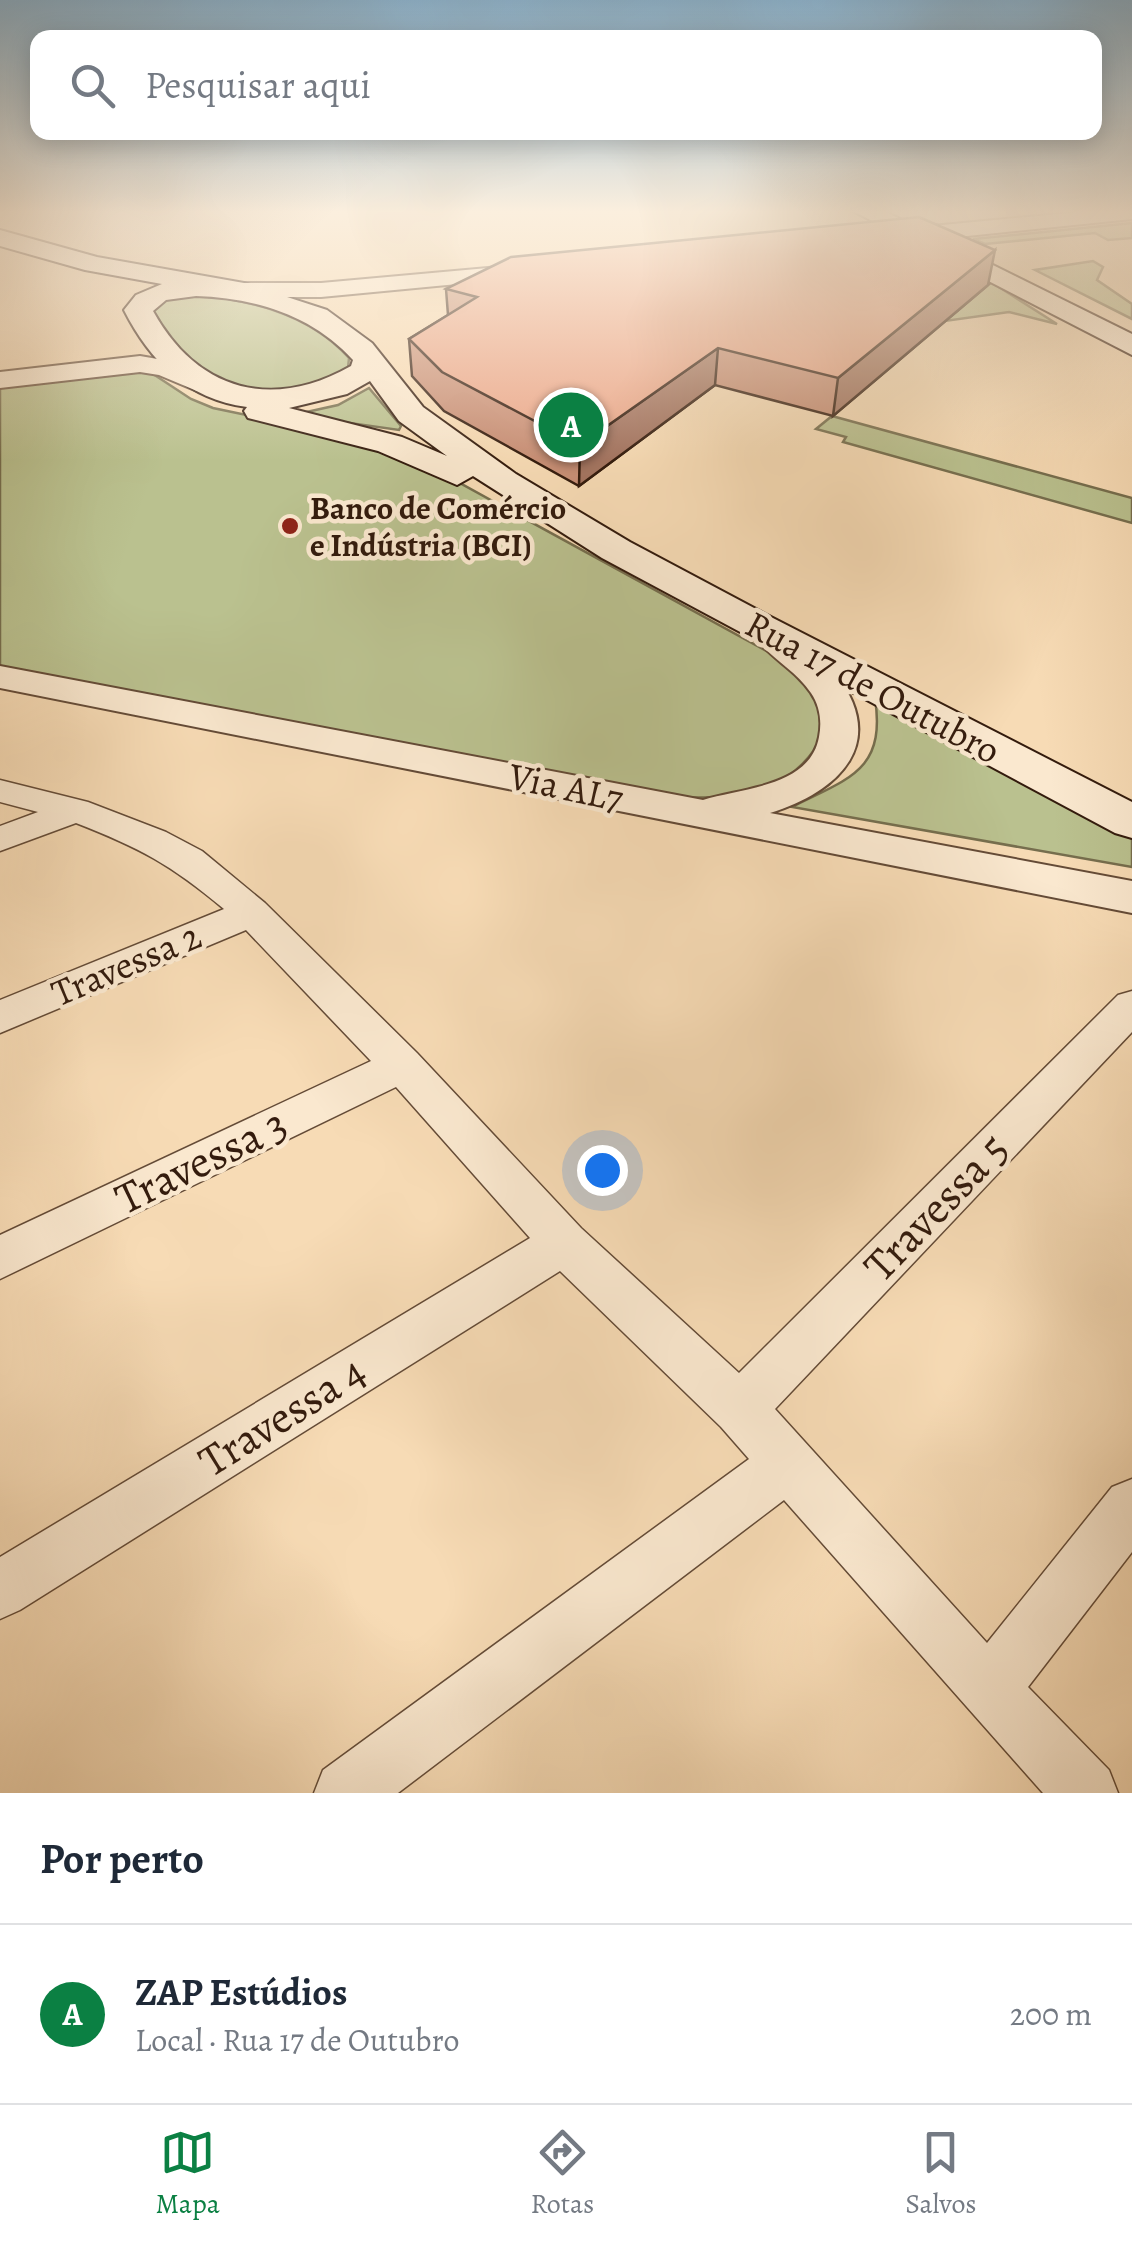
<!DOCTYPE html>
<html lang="pt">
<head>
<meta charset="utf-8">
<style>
	:root { --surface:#fff; --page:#f6f6f7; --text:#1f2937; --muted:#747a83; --line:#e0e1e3; --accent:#0b8043 }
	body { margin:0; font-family:Alegreya,serif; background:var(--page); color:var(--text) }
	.you { position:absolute; left:602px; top:1170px; width:35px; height:35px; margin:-25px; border:8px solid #fff; border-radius:50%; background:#1a73e8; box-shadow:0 0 0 15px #1a73e833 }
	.badge { display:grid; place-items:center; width:65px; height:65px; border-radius:50%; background:var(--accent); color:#fff; font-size:32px; font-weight:700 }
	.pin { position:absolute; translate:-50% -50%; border:5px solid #fff; box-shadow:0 2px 10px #0006 }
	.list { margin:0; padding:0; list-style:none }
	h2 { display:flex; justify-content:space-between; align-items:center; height:130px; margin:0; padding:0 40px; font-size:42px }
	h2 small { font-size:32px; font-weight:400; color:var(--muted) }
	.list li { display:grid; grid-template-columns:65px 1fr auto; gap:30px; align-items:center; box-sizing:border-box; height:180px; padding:0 40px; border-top:2px solid var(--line) }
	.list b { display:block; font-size:38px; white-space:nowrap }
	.list p { margin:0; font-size:32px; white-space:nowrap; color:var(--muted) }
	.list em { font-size:32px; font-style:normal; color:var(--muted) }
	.icon { flex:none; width:55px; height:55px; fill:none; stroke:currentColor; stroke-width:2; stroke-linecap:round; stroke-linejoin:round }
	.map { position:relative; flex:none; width:1132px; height:1793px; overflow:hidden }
	.search { position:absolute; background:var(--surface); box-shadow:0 5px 25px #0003; left:30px; right:30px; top:30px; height:110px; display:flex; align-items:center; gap:25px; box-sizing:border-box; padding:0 35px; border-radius:20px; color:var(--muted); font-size:38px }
	.sheet { height:310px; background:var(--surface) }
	nav { display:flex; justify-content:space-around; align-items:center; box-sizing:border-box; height:140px; border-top:2px solid var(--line); background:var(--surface); font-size:28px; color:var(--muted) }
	nav a { display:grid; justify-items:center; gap:5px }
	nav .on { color:var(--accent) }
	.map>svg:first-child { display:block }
	.green { fill:#bac18f; stroke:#766e4e; stroke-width:2.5 }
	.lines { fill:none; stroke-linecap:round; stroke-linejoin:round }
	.minor-casing { stroke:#644b37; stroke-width:3 }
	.tertiary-casing { stroke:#644b37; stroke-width:4 }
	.secondary-casing { stroke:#331b0d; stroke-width:4 }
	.minor { fill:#fae8cf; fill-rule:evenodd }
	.tertiary { fill:#fae8cf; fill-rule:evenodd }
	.secondary { fill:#fae8cf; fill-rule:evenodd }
	.wall { fill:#c99077; stroke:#331b0d; stroke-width:2.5 }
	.shaded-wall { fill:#a47561; stroke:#331b0d; stroke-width:2.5 }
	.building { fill:#eaa78a; stroke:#331b0d; stroke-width:2.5 }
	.poi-dot { fill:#8f2418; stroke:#fae8cf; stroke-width:4 }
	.labels { text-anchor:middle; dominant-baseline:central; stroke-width:9; stroke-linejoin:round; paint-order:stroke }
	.far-poi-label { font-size:32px; font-weight:bold; fill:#331b0d; stroke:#fae8cf; text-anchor:start }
	.street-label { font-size:38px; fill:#331b0d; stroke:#fae8cf }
	.near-street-label { font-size:45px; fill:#331b0d; stroke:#fae8cf }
</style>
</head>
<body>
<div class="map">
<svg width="1132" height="1793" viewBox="0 0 1132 1793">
	<rect width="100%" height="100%" fill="#f7dbb5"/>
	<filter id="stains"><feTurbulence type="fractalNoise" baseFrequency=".002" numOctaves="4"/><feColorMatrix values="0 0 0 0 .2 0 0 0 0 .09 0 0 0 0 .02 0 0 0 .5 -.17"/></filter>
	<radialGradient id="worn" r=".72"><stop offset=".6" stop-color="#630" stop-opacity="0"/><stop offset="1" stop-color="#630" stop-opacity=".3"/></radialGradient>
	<g class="green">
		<path d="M 1132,223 L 1132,238 L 1108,240 L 1095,233 L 985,244 L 973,239 Z"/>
		<path d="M 1093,261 L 1103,267 L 1097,280 L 1132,304 L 1132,319 L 1035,270 Z"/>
		<path d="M 991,282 L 1057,324 L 1009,312 L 945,321 Z"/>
		<path d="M 187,293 C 246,300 307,311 349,358 L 348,368 C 331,376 309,391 291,393 C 220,398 188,365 153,311 L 156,302 Z"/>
		<path d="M 124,372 L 150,372 L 191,399 L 213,408 L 346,436 L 456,481 L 772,654 C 806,678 814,689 826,729 C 794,800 730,799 662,797 L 0,666 L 0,386 Z"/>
		<path d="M 369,388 L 401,426 L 399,430 L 293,415 L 338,405 Z"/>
		<path d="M 832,416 L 1132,498 L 1132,523 L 843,442 L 846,437 L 816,429 Z"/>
		<path d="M 875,698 L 1132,837 L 1132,867 L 792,807 C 849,778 886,771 875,698 Z"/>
	</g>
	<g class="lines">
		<defs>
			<path id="minor" d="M 0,780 L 88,802 L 166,832 L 202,851 L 265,903 L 417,1053 L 581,1228 L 739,1373 L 1118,995 L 1132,991 L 1132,1032 L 775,1409 L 987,1643 L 1112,1487 L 1132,1479 L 1132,1552 L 1028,1687 L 1109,1770 L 1118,1793 L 1043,1793 L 784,1500 L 398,1793 L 314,1793 L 323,1770 L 749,1459 L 721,1427 L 560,1271 L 20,1610 L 0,1619 L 0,1557 L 530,1238 L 396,1087 L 0,1279 L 0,1235 L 371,1061 L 246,930 L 0,1033 L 0,1000 L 224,909 C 170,864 140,848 76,823 L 0,851 L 0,826 L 38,812 L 0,802 Z"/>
			<g id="tertiary">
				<path d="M 1101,210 L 1132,210 L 1132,219 L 890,244 L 879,237 L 890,230 Z"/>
				<path d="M 533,264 L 541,266 L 544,271 L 541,276 L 321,297 L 235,297 L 223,290 L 235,283 L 321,283 Z"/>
				<path d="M 140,356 L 175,362 L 210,383 L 197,391 L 159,375 L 140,372 L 0,388 L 0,372 Z"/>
				<path d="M 774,627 C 798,633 820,654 835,673 C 889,742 841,791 770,813 L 1132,881 L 1132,913 L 0,688 L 0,666 L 703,800 C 741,788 810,787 819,737 C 822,722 820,706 811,693 C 796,670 771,659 756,638 L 761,630 Z"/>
			</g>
			<g id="secondary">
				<path d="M 851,210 L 882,210 L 1132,334 L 1132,355 Z"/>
				<path d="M 0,230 L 97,257 L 244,283 L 327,310 L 372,343 L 423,407 L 516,474 L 630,542 L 771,617 L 1132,802 L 1132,838 L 1115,833 L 602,558 L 473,476 L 457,485 L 378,451 L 248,418 L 244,411 L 247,407 C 187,399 150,361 124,310 L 136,295 L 162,284 L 85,270 L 0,246 ZM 196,296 C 255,298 312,315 353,360 L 351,366 C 272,411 197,391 153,311 L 166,300 ZM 370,381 L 399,421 L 447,456 L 402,437 L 289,408 L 347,394 Z"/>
			</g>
		</defs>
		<use href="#minor" class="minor-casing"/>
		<use href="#tertiary" class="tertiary-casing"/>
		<use href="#secondary" class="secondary-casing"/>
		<use href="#minor" class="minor"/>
		<use href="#tertiary" class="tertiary"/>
		<use href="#secondary" class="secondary"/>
	</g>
	<path class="wall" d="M 988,285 L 833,416 L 715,385 L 579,486 L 444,411 L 412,376 L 409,339 L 448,315 L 446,289 Z"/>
	<g class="shaded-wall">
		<path d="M 995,250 L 988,285 L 833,416 L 838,378 Z"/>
		<path d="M 718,348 L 715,385 L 579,486 L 580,445 Z"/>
	</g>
	<path class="building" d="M 919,217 L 995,250 L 838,378 L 718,348 L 580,445 L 442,372 L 409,339 L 477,297 L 446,289 L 511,257 Z"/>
	<linearGradient id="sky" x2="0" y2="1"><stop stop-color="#8bb6d4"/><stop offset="0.46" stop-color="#fbefde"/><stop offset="1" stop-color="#fbefde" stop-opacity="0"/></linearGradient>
	<rect width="1132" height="461" fill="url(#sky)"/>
	<circle class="poi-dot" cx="290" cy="526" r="10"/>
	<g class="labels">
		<g class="far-poi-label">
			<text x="310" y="508">Banco de Comércio<tspan x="310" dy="37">e Indústria (BCI)</tspan></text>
		</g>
		<g class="street-label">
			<text transform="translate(873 687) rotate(28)">Rua 17 de Outubro</text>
			<text transform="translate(566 787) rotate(12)">Via AL7</text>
			<text transform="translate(126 964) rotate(-23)">Travessa 2</text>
		</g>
		<g class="near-street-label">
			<text transform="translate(201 1161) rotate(-26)">Travessa 3</text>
			<text transform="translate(936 1207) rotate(-46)">Travessa 5</text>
			<text transform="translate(282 1416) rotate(-32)">Travessa 4</text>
		</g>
	</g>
	<rect width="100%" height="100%" filter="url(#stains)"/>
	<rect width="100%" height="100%" fill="url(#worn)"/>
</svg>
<div class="you"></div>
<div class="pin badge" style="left:571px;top:425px">A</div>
<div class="search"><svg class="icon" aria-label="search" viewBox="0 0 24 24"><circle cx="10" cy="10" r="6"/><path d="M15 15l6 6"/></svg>Pesquisar aqui</div>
</div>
<section class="sheet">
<h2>Por perto<small></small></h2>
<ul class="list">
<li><span class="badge">A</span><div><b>ZAP Estúdios</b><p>Local · Rua 17 de Outubro</p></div><em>200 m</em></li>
</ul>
</section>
<nav>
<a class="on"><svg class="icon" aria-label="map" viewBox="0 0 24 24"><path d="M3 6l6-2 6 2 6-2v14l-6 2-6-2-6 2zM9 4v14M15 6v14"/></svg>Mapa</a>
<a><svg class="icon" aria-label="directions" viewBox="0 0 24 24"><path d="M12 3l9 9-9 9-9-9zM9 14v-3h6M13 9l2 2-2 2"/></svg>Rotas</a>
<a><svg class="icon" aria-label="saved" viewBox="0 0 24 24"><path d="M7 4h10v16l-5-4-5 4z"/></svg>Salvos</a>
</nav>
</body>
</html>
